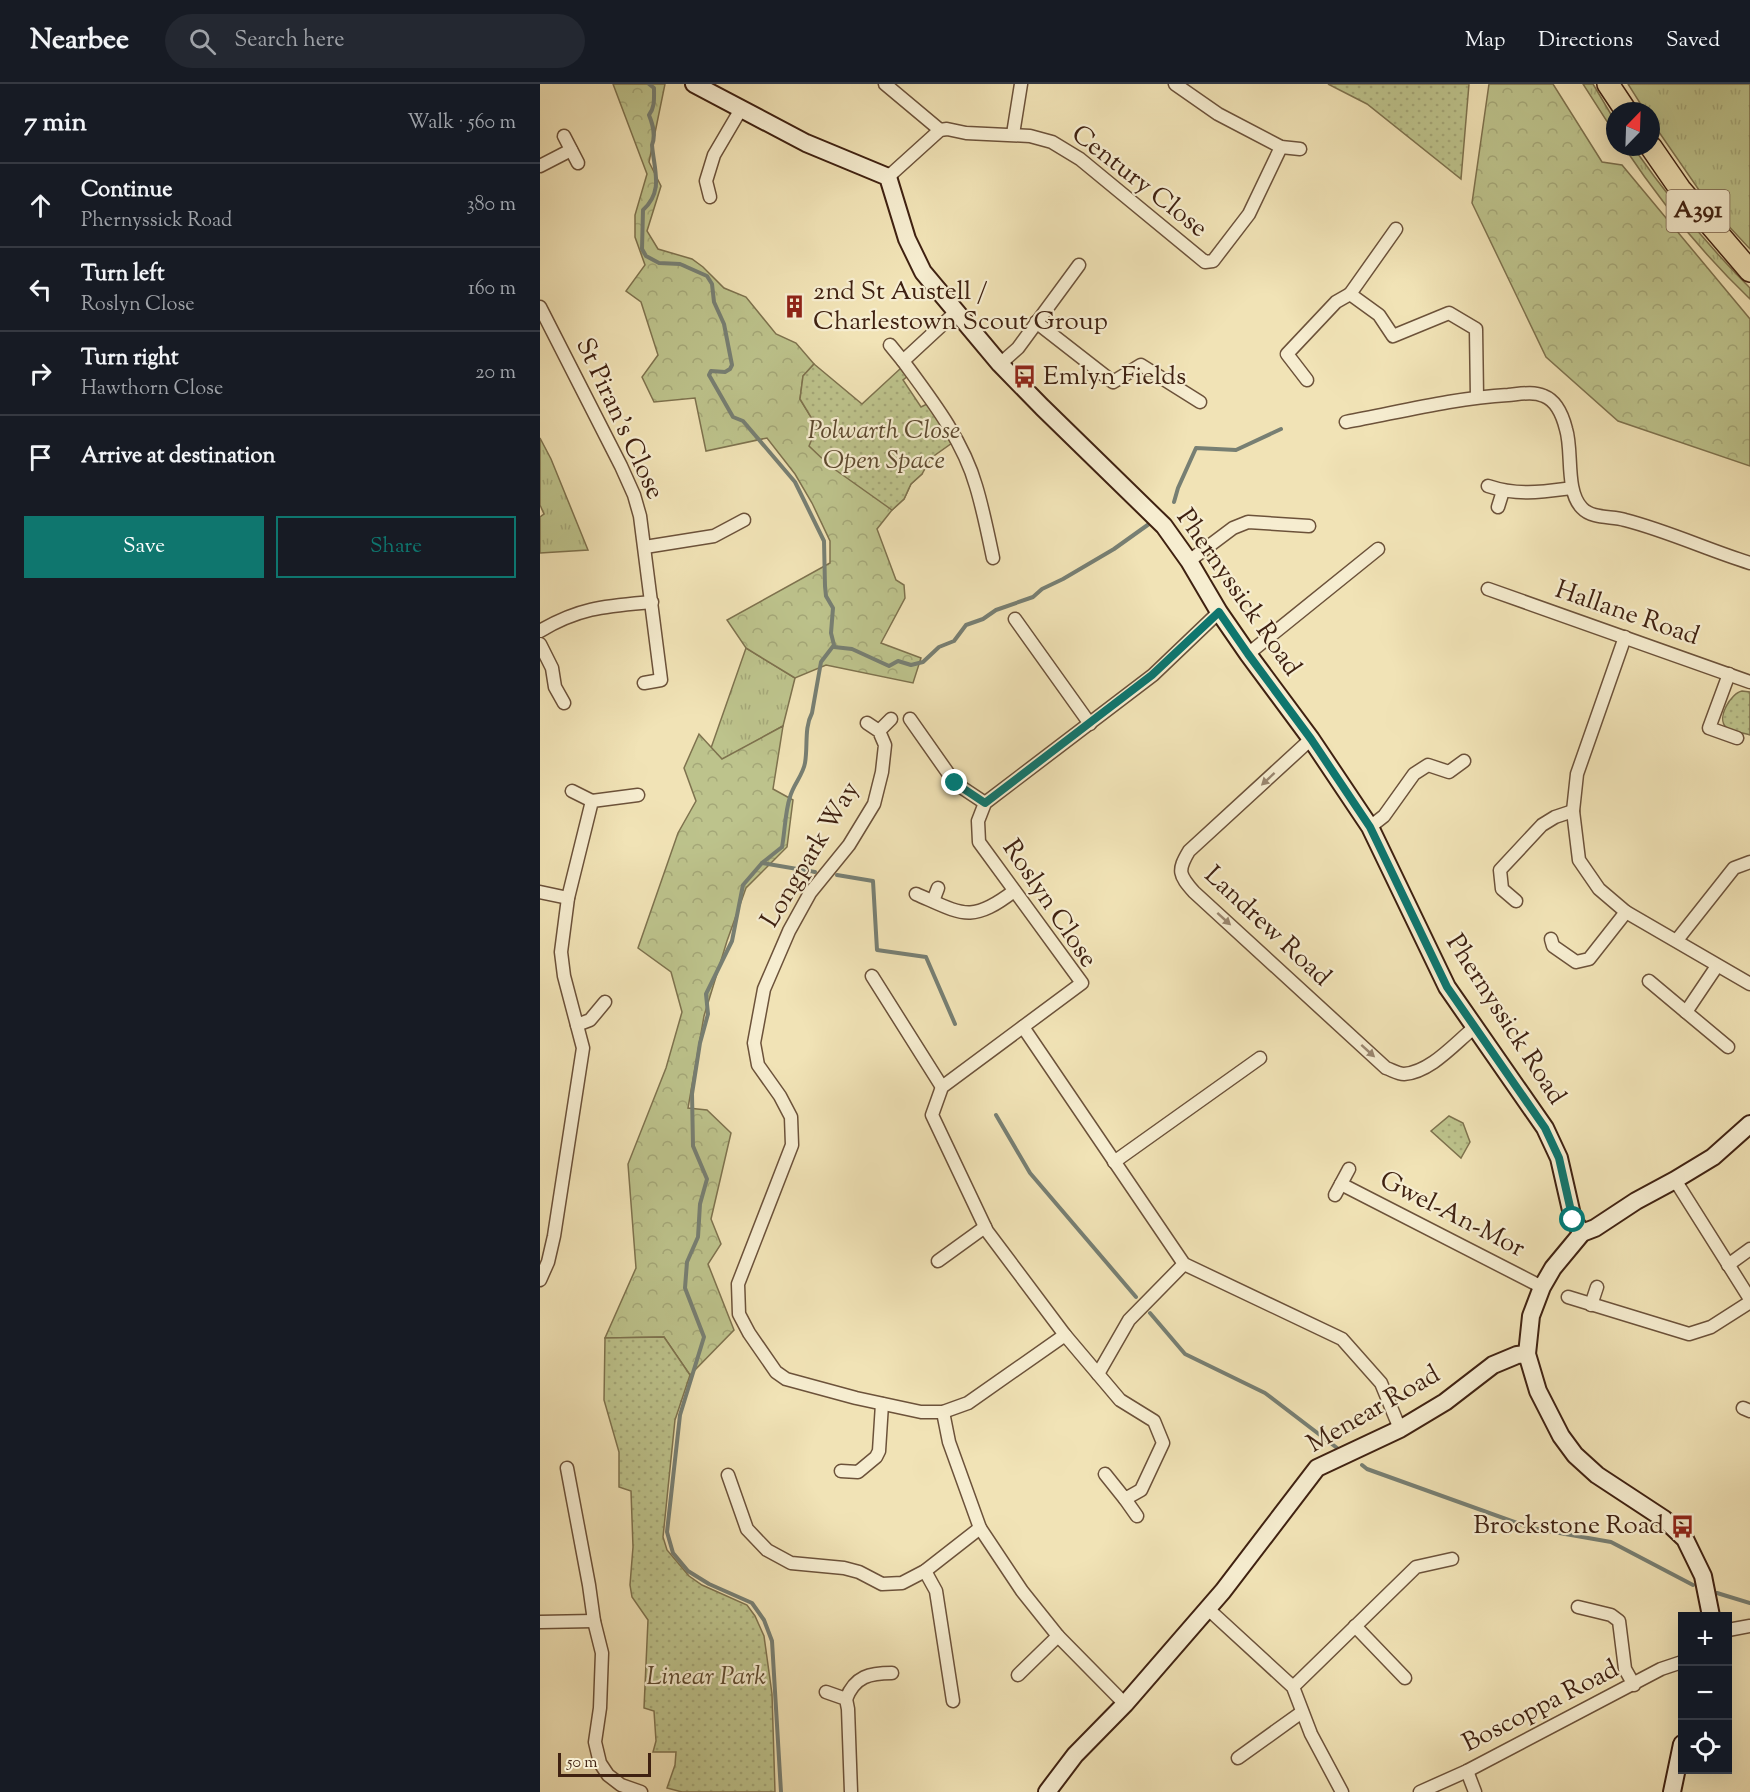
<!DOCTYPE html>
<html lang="en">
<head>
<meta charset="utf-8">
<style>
	:root { --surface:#171b24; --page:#242831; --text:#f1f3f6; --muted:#9ea1a6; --line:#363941; --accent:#0f766e }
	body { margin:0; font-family:"Sorts Mill Goudy",serif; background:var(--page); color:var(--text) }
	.controls { position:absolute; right:18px; bottom:18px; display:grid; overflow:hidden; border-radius:0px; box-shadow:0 6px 24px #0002 }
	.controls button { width:54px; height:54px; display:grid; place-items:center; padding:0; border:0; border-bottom:2px solid var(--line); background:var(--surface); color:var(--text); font:30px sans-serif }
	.compass { position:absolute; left:1066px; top:18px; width:54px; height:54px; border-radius:50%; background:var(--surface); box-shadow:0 6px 24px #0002; rotate:23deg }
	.scale { position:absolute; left:18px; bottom:15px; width:93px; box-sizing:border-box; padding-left:6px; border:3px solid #3f2111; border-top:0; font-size:16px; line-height:21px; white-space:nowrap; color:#3f2111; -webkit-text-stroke:4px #f6edd0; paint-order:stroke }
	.stop { position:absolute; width:18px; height:18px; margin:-14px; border:4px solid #0f766e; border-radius:50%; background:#fff }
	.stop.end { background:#0f766e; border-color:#fff; box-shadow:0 2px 6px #0008 }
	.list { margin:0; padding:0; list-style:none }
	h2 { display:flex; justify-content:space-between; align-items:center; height:78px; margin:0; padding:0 24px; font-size:26px }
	h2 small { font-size:20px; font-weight:400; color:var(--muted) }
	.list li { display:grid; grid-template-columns:39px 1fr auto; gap:18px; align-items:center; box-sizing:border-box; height:84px; padding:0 24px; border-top:2px solid var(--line) }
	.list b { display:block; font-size:22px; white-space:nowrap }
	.list p { margin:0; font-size:20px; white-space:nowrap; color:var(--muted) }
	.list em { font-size:20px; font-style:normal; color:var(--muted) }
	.actions { display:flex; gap:12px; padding:18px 24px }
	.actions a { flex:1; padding:14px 0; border:2px solid var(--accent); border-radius:0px; text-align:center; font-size:21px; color:var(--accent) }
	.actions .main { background:var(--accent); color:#fff }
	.icon { flex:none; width:33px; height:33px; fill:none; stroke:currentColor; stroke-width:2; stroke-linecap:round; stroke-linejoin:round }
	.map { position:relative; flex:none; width:1210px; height:1708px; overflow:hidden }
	header { display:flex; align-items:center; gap:36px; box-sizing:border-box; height:84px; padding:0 30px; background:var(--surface); border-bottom:2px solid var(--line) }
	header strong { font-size:28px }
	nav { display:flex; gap:33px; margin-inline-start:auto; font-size:21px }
	.search { width:420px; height:54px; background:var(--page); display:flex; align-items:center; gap:15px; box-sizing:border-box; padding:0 21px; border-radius:33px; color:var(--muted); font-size:22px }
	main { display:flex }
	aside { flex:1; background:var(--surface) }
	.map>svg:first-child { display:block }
	.grass { fill:url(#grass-tufts); stroke:#7e724e; stroke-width:1.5 }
	.forest { fill:url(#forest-crowns); stroke:#7e724e; stroke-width:1.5 }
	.park { fill:url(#park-dots); stroke:#7e724e; stroke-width:1.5 }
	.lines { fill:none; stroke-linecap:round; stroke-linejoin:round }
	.stream { stroke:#777f73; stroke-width:4 }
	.street-casing { stroke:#6c523a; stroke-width:15 }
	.secondary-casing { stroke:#3f2111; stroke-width:20 }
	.highway-casing { stroke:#3f2111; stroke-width:24 }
	.street { stroke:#f6edd0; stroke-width:12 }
	.secondary { stroke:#f6edd0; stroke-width:16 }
	.highway { stroke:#f1e3b6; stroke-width:21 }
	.oneway { fill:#9a8770 }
	.route { stroke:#0f766e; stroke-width:8 }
	.labels { text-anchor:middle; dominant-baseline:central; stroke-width:4.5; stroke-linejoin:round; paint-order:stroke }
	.shield { fill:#f6edd0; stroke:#765e4a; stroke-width:1.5 }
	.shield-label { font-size:24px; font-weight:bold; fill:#3f2111 }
	.street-label { font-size:26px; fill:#3f2111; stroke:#f6edd0 }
	.poi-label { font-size:26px; fill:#3f2111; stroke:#f6edd0; text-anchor:start }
	.park-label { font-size:26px; font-style:italic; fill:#5e4a30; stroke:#f6edd0 }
</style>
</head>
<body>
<header>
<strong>Nearbee</strong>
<div class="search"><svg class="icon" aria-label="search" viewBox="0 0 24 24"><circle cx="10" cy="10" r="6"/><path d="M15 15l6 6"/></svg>Search here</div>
<nav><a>Map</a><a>Directions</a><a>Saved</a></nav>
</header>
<main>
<aside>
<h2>7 min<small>Walk · 560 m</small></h2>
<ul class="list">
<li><svg class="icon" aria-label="ahead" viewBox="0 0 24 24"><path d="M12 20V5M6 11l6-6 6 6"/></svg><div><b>Continue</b><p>Phernyssick Road</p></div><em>380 m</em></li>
<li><svg class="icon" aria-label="left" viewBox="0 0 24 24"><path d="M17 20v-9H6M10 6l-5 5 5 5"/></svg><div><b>Turn left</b><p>Roslyn Close</p></div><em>160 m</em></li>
<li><svg class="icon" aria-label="right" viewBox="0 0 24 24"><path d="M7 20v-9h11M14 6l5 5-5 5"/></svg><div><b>Turn right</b><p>Hawthorn Close</p></div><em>20 m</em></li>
<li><svg class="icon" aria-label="arrive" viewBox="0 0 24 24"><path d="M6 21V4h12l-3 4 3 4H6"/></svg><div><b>Arrive at destination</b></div></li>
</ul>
<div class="actions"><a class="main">Save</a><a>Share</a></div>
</aside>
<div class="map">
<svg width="1210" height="1708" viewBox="0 0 1210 1708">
	<defs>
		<pattern id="grass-tufts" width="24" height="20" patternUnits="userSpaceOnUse" patternTransform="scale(1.5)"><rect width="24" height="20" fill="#bdc38c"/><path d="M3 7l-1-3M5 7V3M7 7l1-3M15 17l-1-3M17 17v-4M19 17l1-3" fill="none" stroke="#a4a778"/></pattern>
		<pattern id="forest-crowns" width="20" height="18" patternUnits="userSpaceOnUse" patternTransform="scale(1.5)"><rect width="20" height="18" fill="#bdc38c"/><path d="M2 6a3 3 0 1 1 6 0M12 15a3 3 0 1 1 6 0" fill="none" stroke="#a4a778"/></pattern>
		<pattern id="park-dots" width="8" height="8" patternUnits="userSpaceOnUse" patternTransform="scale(1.5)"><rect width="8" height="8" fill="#bdc38c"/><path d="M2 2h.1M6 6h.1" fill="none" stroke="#a4a778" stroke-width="1.8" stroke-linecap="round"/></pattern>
	</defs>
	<rect width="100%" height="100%" fill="#f1e3b6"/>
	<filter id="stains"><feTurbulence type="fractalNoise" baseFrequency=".00333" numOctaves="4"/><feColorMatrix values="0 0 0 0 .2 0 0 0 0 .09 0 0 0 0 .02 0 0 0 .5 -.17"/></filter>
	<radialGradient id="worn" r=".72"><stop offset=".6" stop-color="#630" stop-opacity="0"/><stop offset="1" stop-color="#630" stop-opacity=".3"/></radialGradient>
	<g class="grass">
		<path d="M 1043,0 L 1053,0 L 1075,37 L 1075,50 Z"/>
		<path d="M 1088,0 L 1210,0 L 1210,165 L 1170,122 L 1112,38 L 1111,27 L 1105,27 Z"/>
		<path d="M 1084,63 L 1093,63 C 1128,113 1167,161 1210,204 L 1210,215 C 1163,170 1120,117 1084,63 Z"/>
		<path d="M 0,354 L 11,375 L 48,466 L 0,469 L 0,433 L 4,430 L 0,421 Z"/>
		<path d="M 206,564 L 255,594 L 243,642 L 182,676 L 171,664 Z"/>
	</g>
	<g class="forest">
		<path d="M 73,0 L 125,0 L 109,78 L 121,102 L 107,147 L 118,165 L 152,175 L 163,183 L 184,204 L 206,213 L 236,250 L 256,259 L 274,280 L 263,292 L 260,315 L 277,343 L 382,390 L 371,400 L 364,415 L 352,426 L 337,445 L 356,496 L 364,501 L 365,514 L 341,559 L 381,574 L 373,599 L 286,581 L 255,594 L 206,564 L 187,536 L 290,479 L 290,457 L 272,419 L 255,390 L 227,354 L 166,367 L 155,314 L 114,318 L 102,293 L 118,271 L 101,218 L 86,207 L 105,181 L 95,153 L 95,131 L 107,90 Z"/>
		<path d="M 949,0 L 1013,0 L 1062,78 L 1082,81 L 1210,235 L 1210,382 L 1078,337 L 1006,273 L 932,119 Z"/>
		<path d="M 243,642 L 233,705 L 253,716 L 247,763 L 206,804 L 187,857 L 164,932 L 148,1024 L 167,1026 L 191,1049 L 171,1135 L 181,1160 L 168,1180 L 194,1246 L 150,1291 L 124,1253 L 65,1254 L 96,1184 L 88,1080 L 126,984 L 142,928 L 131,888 L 98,864 L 138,749 L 156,717 L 144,684 L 159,650 L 182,675 Z"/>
	</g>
	<g class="park">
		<path d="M 788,0 L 929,0 L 921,95 L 827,20 Z"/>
		<path d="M 274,280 L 322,320 L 361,284 L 368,292 L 363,296 L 381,323 L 389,319 L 412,359 L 391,374 L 382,390 L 371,400 L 364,415 L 352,426 L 290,382 L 269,362 L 277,343 L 260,315 L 263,292 Z"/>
		<path d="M 1202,607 L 1210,608 L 1210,651 C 1203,649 1192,647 1186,643 C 1176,634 1191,609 1202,607 Z"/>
		<path d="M 909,1032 L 923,1039 L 930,1058 L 921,1074 L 891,1047 Z"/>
		<path d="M 124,1253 L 150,1291 L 135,1336 L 123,1453 L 127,1466 L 149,1492 L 162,1501 L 207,1521 L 215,1532 L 224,1552 L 232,1610 L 235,1708 L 142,1708 L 127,1704 L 135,1681 L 136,1668 L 113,1668 L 116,1657 L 114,1627 L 104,1624 L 108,1536 L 92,1513 L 90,1501 L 93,1463 L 91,1407 L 79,1403 L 79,1368 L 64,1316 L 65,1254 Z"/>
	</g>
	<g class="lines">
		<g class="stream">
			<path d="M 109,0 L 114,4 C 114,15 115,23 109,31 C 113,41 116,51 112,61 C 114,86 124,107 103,126 L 102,165 L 106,172 L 119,179 L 140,180 L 167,192 L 172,200 L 174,218 L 184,240 L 192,281 L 190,285 L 185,288 L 171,287 L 169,291 L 193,333 L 203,337 L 255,398 L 284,457 L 285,502 L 286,512 L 293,524 L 291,549 L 294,561 L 281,578 L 272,629 C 264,644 268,662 265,679 C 263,691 253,701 250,713 C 245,728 245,747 242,763 L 222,779 L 203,801 L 192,857 L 166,910 L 168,930 L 160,959 L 152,1010 L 153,1062 L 167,1095 L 160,1120 L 158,1153 L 147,1178 L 145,1204 L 164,1253 L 140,1331 L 127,1448 L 133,1469 L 148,1487 L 169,1500 L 212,1519 L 224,1536 L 232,1557 L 241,1708"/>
			<path d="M 634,418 L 638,404 L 656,364 L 696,366 L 741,345"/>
			<path d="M 294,563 L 312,565 L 349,582 L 358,577 L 371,581 L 383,578 L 399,563 L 414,557 L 426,541 L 443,535 L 456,526 L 493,513 L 502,505 L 523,495 L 574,465 L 609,440"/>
			<path d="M 222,779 L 275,788"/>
			<path d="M 297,791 L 333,797 L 337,866 L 386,873 L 415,940"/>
			<path d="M 456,1031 L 490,1089 L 596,1213"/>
			<path d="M 610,1229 L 645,1270 L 725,1309 L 801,1367"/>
			<path d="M 822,1381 L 827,1385 L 991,1444 L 1071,1458 L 1153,1501"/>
			<path d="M 1177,1509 L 1210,1519"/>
		</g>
		<defs>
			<g id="street">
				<path d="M 345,0 L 400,46"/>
				<path d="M 635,0 L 678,30 L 741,63 L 760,65"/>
				<path d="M 473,50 L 481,0"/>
				<path d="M 24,52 L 38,79"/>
				<path d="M 0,82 L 31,66"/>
				<path d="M 348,93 L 400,46 L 407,45 L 426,49 L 490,52 L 512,58 L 540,75 L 665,178 L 673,177 L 709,130 L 741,63"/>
				<path d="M 170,113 L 166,97 L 174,71 L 201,25"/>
				<path d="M 810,210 L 856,145"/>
				<path d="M 0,223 L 81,382 L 94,411 L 100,432 L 121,596 L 104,599"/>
				<path d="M 416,228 L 363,277 C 391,315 423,356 436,402 C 443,425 448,450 453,474"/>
				<path d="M 496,238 L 573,298 L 601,281 L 660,318"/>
				<path d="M 350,261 L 363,277"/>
				<path d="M 460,280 L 478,264 L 539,181"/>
				<path d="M 767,296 L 747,270 L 796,218 L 810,210 L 839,231 L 853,252 L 909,229 L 936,245 L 937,313"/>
				<path d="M 806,338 C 860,328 914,314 968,311 C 980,310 993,307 1004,312 C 1017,317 1023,333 1026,345 C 1033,367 1025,407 1042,424 C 1052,435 1072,432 1085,436 C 1128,447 1168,466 1210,479"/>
				<path d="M 948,402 C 978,412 1002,408 1032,404"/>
				<path d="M 958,423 L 963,407"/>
				<path d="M 105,463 L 174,452 L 204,436"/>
				<path d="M 649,477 L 693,444 L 708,438 L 769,442"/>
				<path d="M 948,505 L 1210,598"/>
				<path d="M 475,535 L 550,640"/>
				<path d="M 0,547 C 40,523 67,522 112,518"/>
				<path d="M 1085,553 L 1037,690 L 1033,727 L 1039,776 L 1059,805 L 1086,828 L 1210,900"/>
				<path d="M 0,560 L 12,584 L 15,603 L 24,619"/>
				<path d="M 708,570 L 838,465"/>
				<path d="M 1189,590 L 1169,644 L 1197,654"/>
				<path d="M 370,635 L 415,699 L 445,719"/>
				<path d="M 327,639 L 339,647 L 345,661 L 342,688 L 334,720 L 309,761 L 270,809 L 249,847 L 224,905 L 214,959 L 218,981 L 240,1012 L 251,1033 L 252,1061 L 198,1200 L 199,1230 L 209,1249 L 236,1288 L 246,1295 L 316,1314 L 381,1328 L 403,1328 L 428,1319 L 525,1251"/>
				<path d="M 339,647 L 351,635"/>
				<path d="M 771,655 L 649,767 C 637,787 639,791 654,808 L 846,984 C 852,986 858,990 864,990 C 891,988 915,959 935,943"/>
				<path d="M 32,707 L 52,717"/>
				<path d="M 830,743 L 844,732 L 874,690 L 888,681 L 909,688 L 924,677"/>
				<path d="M 0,808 L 28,814"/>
				<path d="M 376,810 C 422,830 431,840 474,807"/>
				<path d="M 393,817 L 398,804"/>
				<path d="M 976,817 L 962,805 L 960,786 L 1002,741 L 1015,733 L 1033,727"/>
				<path d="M 1011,855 L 1013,862 L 1036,878 L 1049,875 L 1086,828"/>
				<path d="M 1137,856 L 1194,784 L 1210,778"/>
				<path d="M 1177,882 L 1146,928 L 1188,963"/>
				<path d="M 332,892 L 402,1003"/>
				<path d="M 1109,897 L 1146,928"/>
				<path d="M 37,941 L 50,936 L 65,918"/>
				<path d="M 483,943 L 644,1180 L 802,1255 L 841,1299 L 860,1345"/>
				<path d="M 574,1078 L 720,974"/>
				<path d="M 1135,1096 L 1210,1215"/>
				<path d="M 801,1100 L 1002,1203"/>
				<path d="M 795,1111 L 809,1085"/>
				<path d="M 398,1177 L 445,1143"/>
				<path d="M 1188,1181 L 1210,1165"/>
				<path d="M 0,1196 L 8,1178 L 14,1152 L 43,964 L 24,892 L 21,868 L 28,814 L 52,717 L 98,711"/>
				<path d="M 1028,1213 L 1149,1250 L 1171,1243 L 1210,1218"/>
				<path d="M 1051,1221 L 1057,1203"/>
				<path d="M 558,1290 L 589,1236 L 644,1180"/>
				<path d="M 1203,1324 L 1210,1327"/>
				<path d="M 403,1328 L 409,1358 L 440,1444 L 482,1507 L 518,1552 L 585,1620"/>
				<path d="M 27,1384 L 49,1501 L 54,1537 L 62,1569 L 60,1624 L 55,1658 L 60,1679 L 68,1691 L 81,1701 L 101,1708"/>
				<path d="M 301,1387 L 318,1388 L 336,1373 L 339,1367 L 342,1320"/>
				<path d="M 565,1390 L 585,1415 L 601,1406 L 623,1359 L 614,1337 L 580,1316 L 525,1251 L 447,1147 L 392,1031 L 402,1003 L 542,899 L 439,758 L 438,737 L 445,719 L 613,591 L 679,528"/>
				<path d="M 188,1391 L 207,1445 L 227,1466 L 251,1479 L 304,1484 L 319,1488 L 342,1500 L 362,1499 L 385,1487 L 440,1444"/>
				<path d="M 585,1415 L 597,1432"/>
				<path d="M 385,1487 L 396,1507 L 413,1617"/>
				<path d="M 1038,1523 L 1071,1531 L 1079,1537 L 1085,1585 L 1094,1601"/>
				<path d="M 667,1524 L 753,1603 L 771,1650 L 802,1708"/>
				<path d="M 0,1538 L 54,1537"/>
				<path d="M 815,1542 L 865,1594"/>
				<path d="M 1188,1546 L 1210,1542"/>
				<path d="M 478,1591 L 518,1552"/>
				<path d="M 753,1603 L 876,1483 L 912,1475"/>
				<path d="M 286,1608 L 306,1615 L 308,1625 L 311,1708"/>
				<path d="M 306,1615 C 315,1592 330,1589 352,1589"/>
				<path d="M 698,1674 L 762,1628"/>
				<path d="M 927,1687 L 935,1708"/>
				<path d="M 880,1708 L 927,1687 L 1121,1585 L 1142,1578"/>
			</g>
			<g id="secondary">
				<path d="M 154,0 L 266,59 L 348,93 L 367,155 L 383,188 L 460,280 L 502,323 L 624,442 L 649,477 L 679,528 L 708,570 L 771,655 L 830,743 L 907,903 L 1005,1044 L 1019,1074 L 1033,1135 L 1042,1149"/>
				<path d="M 1171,1532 L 1163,1492 L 1145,1455 L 1124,1435 L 1057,1391 L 1035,1371 L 1021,1352 L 998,1307 L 987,1270 L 991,1232 L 1002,1203 L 1013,1184 L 1042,1149 L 1055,1144 L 1096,1117 L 1135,1096 L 1173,1073 L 1210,1040"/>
				<path d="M 507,1708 L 535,1671 L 585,1620 L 683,1507 L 777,1384 L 860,1345 L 905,1318 L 953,1281 L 977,1271 L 987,1270"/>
				<path d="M 1132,1708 L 1142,1660"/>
			</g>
			<g id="highway">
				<path d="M 1068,0 L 1086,27"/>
				<path d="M 1111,63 L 1140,105 L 1210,187"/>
			</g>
		</defs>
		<use href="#street" class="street-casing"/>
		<use href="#secondary" class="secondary-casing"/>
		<use href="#highway" class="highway-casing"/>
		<use href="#street" class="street"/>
		<use href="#secondary" class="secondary"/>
		<use href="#highway" class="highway"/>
	</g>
	<defs><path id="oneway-solid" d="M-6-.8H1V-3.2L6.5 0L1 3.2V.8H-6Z" transform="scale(1.5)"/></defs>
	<g class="oneway">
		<use href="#oneway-solid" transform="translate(728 695) rotate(137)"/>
		<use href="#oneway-solid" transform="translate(684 835) rotate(42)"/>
		<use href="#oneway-solid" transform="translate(828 967) rotate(42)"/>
	</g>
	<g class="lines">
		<path class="route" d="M 415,699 L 445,719 L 612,591 L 679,528 L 708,570 L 771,655 L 830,743 L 907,903 L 1005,1044 L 1019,1074 L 1033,1136"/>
	</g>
	<defs>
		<symbol id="building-bare" viewBox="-9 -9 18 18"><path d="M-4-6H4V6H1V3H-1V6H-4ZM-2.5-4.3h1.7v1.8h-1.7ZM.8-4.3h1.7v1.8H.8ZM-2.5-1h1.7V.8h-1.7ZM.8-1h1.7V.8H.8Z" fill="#8f2418" stroke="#f6edd0" stroke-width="2.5" paint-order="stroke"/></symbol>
		<symbol id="bus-bare" viewBox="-9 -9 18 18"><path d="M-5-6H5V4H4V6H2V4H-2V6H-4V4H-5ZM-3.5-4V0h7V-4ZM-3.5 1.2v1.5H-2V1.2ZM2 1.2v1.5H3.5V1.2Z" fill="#8f2418" stroke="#f6edd0" stroke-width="2.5" paint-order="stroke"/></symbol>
	</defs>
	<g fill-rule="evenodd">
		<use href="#building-bare" x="238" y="206" width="33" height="33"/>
		<use href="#bus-bare" x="468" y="276" width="33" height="33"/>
		<use href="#bus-bare" x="1126" y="1426" width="33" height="33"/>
	</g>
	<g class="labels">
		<rect class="shield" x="1126.5" y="106" width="63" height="42" rx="4.5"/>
		<g class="shield-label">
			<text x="1158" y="127">A391</text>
		</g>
		<g class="street-label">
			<text transform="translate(599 98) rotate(38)">Century Close</text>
			<text transform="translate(79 335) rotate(65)">St Piran's Close</text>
			<text transform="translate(698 509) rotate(55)">Phernyssick Road</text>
			<text transform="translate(1087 530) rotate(19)">Hallane Road</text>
			<text transform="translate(271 771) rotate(-59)">Longpark Way</text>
			<text transform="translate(509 820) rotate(56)">Roslyn Close</text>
			<text transform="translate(727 843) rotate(43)">Landrew Road</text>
			<text transform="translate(965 936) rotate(57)">Phernyssick Road</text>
			<text transform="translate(912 1131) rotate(27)">Gwel-An-Mor</text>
			<text transform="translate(834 1326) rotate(-30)">Menear Road</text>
			<text transform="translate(1001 1623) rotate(-27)">Boscoppa Road</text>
		</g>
		<g class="poi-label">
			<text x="273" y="208">2nd St Austell /<tspan x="273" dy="30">Charlestown Scout Group</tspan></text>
			<text x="503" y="293">Emlyn Fields</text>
			<text x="1124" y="1442" text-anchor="end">Brockstone Road</text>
		</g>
		<g class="park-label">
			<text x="344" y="347">Polwarth Close<tspan x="344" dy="30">Open Space</tspan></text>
			<text x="166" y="1593">Linear Park</text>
		</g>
	</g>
	<rect width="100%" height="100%" filter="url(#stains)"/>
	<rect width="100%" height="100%" fill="url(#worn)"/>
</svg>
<div class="controls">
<button>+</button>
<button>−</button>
<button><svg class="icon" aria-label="locate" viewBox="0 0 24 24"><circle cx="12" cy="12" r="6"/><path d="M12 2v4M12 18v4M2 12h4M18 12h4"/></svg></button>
</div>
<svg class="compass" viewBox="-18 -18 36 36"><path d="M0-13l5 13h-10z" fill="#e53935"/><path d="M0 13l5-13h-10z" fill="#9ea1a6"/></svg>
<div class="scale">50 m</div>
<div class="stop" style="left:1033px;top:1136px"></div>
<div class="stop end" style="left:415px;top:699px"></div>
</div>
</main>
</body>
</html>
